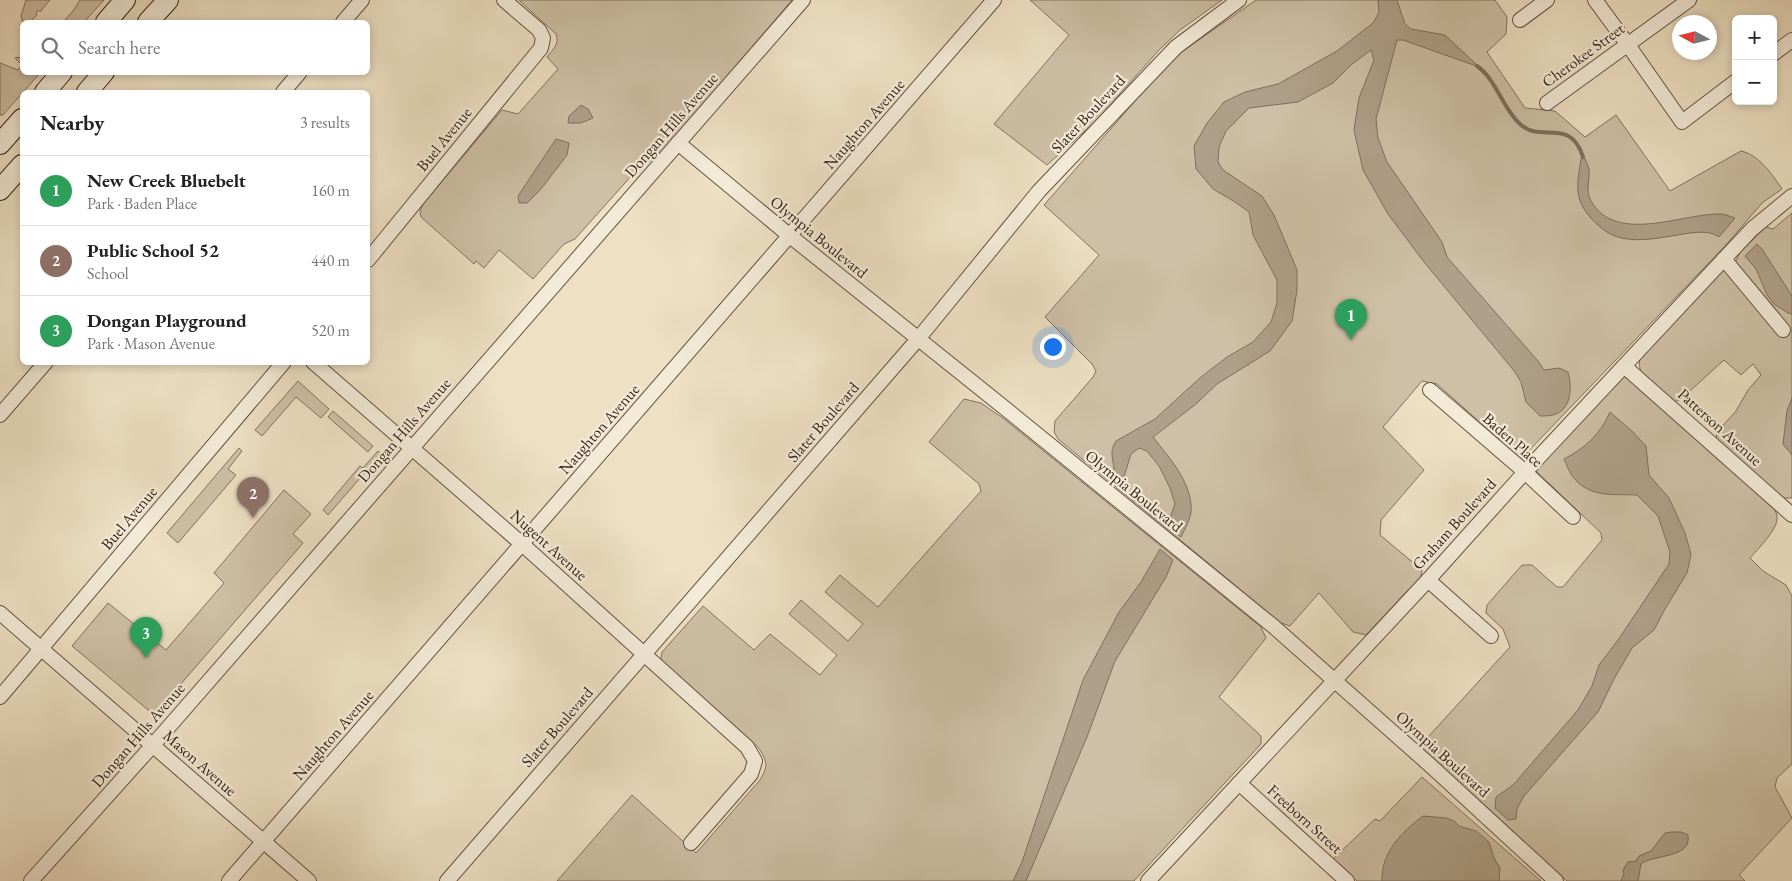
<!DOCTYPE html>
<html lang="en">
<head>
<meta charset="utf-8">
<style>
	:root { --surface:#fff; --page:#f6f6f6; --text:#222; --muted:#767676; --line:#e0e0e0; --accent:#8f2418 }
	body { margin:0; font-family:"EB Garamond",serif; background:var(--page); color:var(--text) }
	.controls { position:absolute; right:15px; top:15px; display:grid; overflow:hidden; border-radius:8px; box-shadow:0 2px 8px #0003 }
	.controls button { width:45px; height:45px; display:grid; place-items:center; padding:0; border:0; border-bottom:1px solid var(--line); background:var(--surface); color:var(--text); font:25px sans-serif }
	.compass { position:absolute; left:1672px; top:15px; width:45px; height:45px; border-radius:50%; background:var(--surface); box-shadow:0 2px 8px #0003; rotate:277deg }
	.you { position:absolute; left:1052px; top:346px; width:18px; height:18px; margin:-12px; border:4px solid #fff; border-radius:50%; background:#1a73e8; box-shadow:0 0 0 8px #1a73e833 }
	.badge { display:grid; place-items:center; width:32px; height:32px; border-radius:50%; background:var(--accent); color:#fff; font-size:16px; font-weight:700 }
	.pin { position:absolute; translate:-50% -41px; filter:drop-shadow(0 1px 2px #0008) }
	.pin::after { content:''; position:absolute; top:26px; width:18px; height:15px; background:inherit; clip-path:polygon(0 0,100% 0,50% 100%) }
	.list { margin:0; padding:0; list-style:none }
	h2 { display:flex; justify-content:space-between; align-items:center; height:65px; margin:0; padding:0 20px; font-size:21px }
	h2 small { font-size:16px; font-weight:400; color:var(--muted) }
	.list li { display:grid; grid-template-columns:32px 1fr auto; gap:15px; align-items:center; box-sizing:border-box; height:70px; padding:0 20px; border-top:1px solid var(--line) }
	.list b { display:block; font-size:19px; white-space:nowrap }
	.list p { margin:0; font-size:16px; white-space:nowrap; color:var(--muted) }
	.list em { font-size:16px; font-style:normal; color:var(--muted) }
	.icon { flex:none; width:28px; height:28px; fill:none; stroke:currentColor; stroke-width:2; stroke-linecap:round; stroke-linejoin:round }
	.map { position:relative; flex:none; width:1792px; height:881px; overflow:hidden }
	.search { position:absolute; background:var(--surface); box-shadow:0 2px 8px #0003; left:20px; top:20px; width:350px; height:55px; display:flex; align-items:center; gap:12px; box-sizing:border-box; padding:0 18px; border-radius:8px; color:var(--muted); font-size:19px }
	.panel { position:absolute; background:var(--surface); box-shadow:0 2px 8px #0003; left:20px; top:90px; width:350px; height:275px; border-radius:8px }
	.map>svg:first-child { display:block }
	.green { fill:#cec0a6; stroke:#827260 }
	.water { fill:#afa089; stroke:#7f6e5c }
	.lines { fill:none; stroke-linecap:round; stroke-linejoin:round }
	.stream { stroke:#7f6e5c; stroke-width:4 }
	.street-casing { stroke:#645244; stroke-width:16 }
	.secondary-casing { stroke:#372319; stroke-width:22 }
	.street { stroke:#f3ebd8; stroke-width:14 }
	.secondary { stroke:#f3ebd8; stroke-width:20 }
	.labels { text-anchor:middle; dominant-baseline:central; stroke-width:4.5; stroke-linejoin:round; paint-order:stroke }
	.street-label { font-size:16px; fill:#372319; stroke:#f3ebd8 }
</style>
</head>
<body>
<div class="map">
<svg width="1792" height="881" viewBox="0 0 1792 881">
	<rect width="100%" height="100%" fill="#ede0c3"/>
	<filter id="stains"><feTurbulence type="fractalNoise" baseFrequency=".004" numOctaves="4"/><feColorMatrix values="0 0 0 0 .2 0 0 0 0 .09 0 0 0 0 .02 0 0 0 .5 -.17"/></filter>
	<radialGradient id="worn" r=".72"><stop offset=".6" stop-color="#630" stop-opacity="0"/><stop offset="1" stop-color="#630" stop-opacity=".3"/></radialGradient>
	<g class="green">
		<path d="M 26,0 L 50,0 L 40,12 L 38,10 L 36,13 L 37,15 L 30,22 L 23,22 L 21,16 Z"/>
		<path d="M 80,0 L 104,0 L 84,22 L 63,22 L 73,11 Z"/>
		<path d="M 519,0 L 792,0 L 673,139 C 663,149 655,160 641,165 L 575,239 L 564,244 L 533,279 L 499,250 L 484,268 L 476,261 L 474,264 L 421,217 L 420,212 L 423,204 L 502,110 L 518,114 L 558,69 L 547,57 C 553,49 560,44 556,34 Z"/>
		<path d="M 1030,0 L 1222,0 L 1180,30 L 1159,50 L 1094,123 L 1047,165 L 994,124 L 1069,35 Z"/>
		<path d="M 1256,0 L 1495,0 L 1507,17 L 1506,34 L 1487,52 L 1525,108 L 1555,111 L 1585,137 L 1616,115 L 1670,191 L 1741,151 C 1759,155 1772,174 1782,189 L 1762,203 L 1725,246 L 1521,459 L 1437,384 L 1422,381 L 1383,427 L 1424,470 L 1381,520 L 1380,535 L 1422,570 L 1420,582 L 1408,590 L 1366,635 L 1353,632 L 1319,593 L 1290,626 L 1281,623 L 1058,439 L 1054,432 L 1055,421 L 1093,377 L 1096,371 L 1092,364 L 1045,317 L 1099,255 L 1044,205 L 1164,68 L 1180,53 Z"/>
		<path d="M 19,57 L 22,60 L 22,72 L 40,73 L 3,115 L 0,115 L 0,63 L 18,70 L 22,65 L 15,58 Z"/>
		<path d="M 1792,213 L 1792,498 L 1783,498 L 1716,440 L 1717,432 L 1736,411 L 1748,390 L 1761,375 L 1753,364 L 1741,375 L 1724,360 L 1680,400 L 1673,402 C 1660,391 1635,377 1640,359 L 1721,269 L 1735,263 L 1740,252 L 1766,227 L 1773,229 Z"/>
		<path d="M 1624,376 L 1637,382 L 1769,503 C 1772,507 1777,511 1777,517 C 1779,528 1757,550 1750,558 L 1763,571 L 1786,585 L 1792,596 L 1792,764 L 1777,778 L 1775,787 L 1792,818 L 1739,875 L 1745,881 L 1567,881 L 1418,748 L 1510,647 L 1503,629 L 1486,613 L 1487,605 L 1522,565 L 1532,565 L 1557,587 L 1563,587 L 1602,540 L 1601,533 L 1534,469 Z"/>
		<path d="M 298,381 L 329,409 L 321,418 L 296,397 L 262,436 L 255,430 Z"/>
		<path d="M 964,399 L 981,403 L 1004,419 L 1261,627 L 1266,638 L 1219,697 L 1261,736 L 1261,744 L 1134,881 L 557,881 L 632,795 L 696,853 L 760,780 C 769,765 767,761 758,747 L 663,662 L 661,659 L 662,652 L 703,606 L 754,650 L 770,634 L 820,675 L 837,655 L 789,614 L 801,600 L 848,641 L 863,624 L 825,592 L 840,575 L 878,607 L 981,491 L 979,484 L 929,442 Z"/>
		<path d="M 333,411 L 373,446 L 368,452 L 328,417 Z"/>
		<path d="M 239,448 L 242,451 L 228,469 L 236,475 L 178,543 L 167,533 Z"/>
		<path d="M 378,451 L 381,454 L 328,515 L 323,510 L 360,466 L 363,468 Z"/>
		<path d="M 284,490 L 311,514 L 293,534 L 303,543 L 154,715 L 72,646 L 108,603 L 166,650 L 224,583 L 214,573 Z"/>
		<path d="M 1422,777 L 1541,881 L 1357,881 L 1333,859 L 1375,819 L 1380,821 Z"/>
	</g>
	<g class="water">
		<path d="M 1378,0 L 1397,0 L 1405,24 L 1411,29 L 1445,35 L 1479,67 L 1403,40 L 1397,40 L 1376,119 L 1378,138 L 1387,162 L 1442,242 L 1447,257 L 1538,361 L 1544,370 L 1559,368 L 1568,372 C 1572,385 1572,408 1556,414 C 1552,416 1545,416 1540,416 L 1526,402 L 1521,382 L 1515,372 L 1424,262 L 1388,214 L 1363,170 L 1354,130 L 1359,98 L 1374,60 L 1371,50 L 1351,65 L 1333,83 L 1298,102 L 1249,108 L 1226,131 L 1219,147 L 1218,162 L 1223,170 L 1262,196 L 1274,215 L 1297,270 L 1297,290 L 1292,321 L 1270,351 L 1217,384 L 1196,404 L 1153,437 C 1169,458 1193,483 1191,512 C 1190,520 1185,529 1181,537 L 1167,526 L 1175,504 L 1170,488 L 1159,466 L 1147,451 L 1139,448 L 1131,454 L 1122,483 L 1113,481 C 1114,478 1115,473 1114,469 C 1113,459 1109,451 1116,441 L 1155,419 L 1201,377 L 1227,357 L 1253,342 L 1271,322 L 1277,303 L 1277,280 L 1253,235 L 1249,212 L 1235,202 L 1213,189 L 1196,169 L 1194,146 L 1207,123 L 1224,102 L 1245,92 L 1278,84 L 1337,51 L 1373,23 L 1379,12 Z"/>
		<path d="M 581,105 L 588,109 L 593,118 L 581,123 L 568,123 L 569,116 Z"/>
		<path d="M 556,139 L 569,143 L 567,155 L 541,189 L 527,203 L 519,203 L 518,196 Z"/>
		<path d="M 1582,153 C 1585,159 1588,164 1589,170 C 1590,181 1585,191 1591,201 C 1616,245 1683,213 1721,214 C 1726,214 1730,217 1735,218 L 1719,237 C 1710,231 1701,232 1690,233 C 1660,237 1623,249 1599,226 C 1571,201 1577,186 1582,153 Z"/>
		<path d="M 1757,244 L 1762,249 L 1792,296 L 1792,314 L 1788,313 L 1774,304 L 1767,295 L 1756,269 L 1745,256 Z"/>
		<path d="M 1792,398 L 1792,455 L 1783,444 L 1787,411 Z"/>
		<path d="M 1610,412 L 1633,432 L 1646,446 L 1649,475 L 1669,498 L 1685,533 L 1691,554 L 1687,573 L 1665,609 L 1654,630 L 1632,648 L 1614,679 L 1598,712 L 1524,796 L 1517,809 L 1516,819 L 1508,820 L 1495,808 L 1496,797 L 1513,785 L 1578,710 L 1592,686 L 1599,665 L 1618,640 L 1669,564 L 1670,552 L 1658,516 L 1637,495 C 1614,494 1589,498 1573,477 C 1569,472 1567,465 1564,459 C 1585,448 1600,435 1610,412 Z"/>
		<path d="M 1160,549 L 1173,560 L 1166,577 L 1115,661 L 1087,737 L 1026,881 L 1013,881 L 1022,862 L 1083,680 L 1119,612 L 1141,582 Z"/>
		<path d="M 1423,816 L 1446,818 L 1454,821 L 1459,826 L 1476,831 L 1489,842 L 1494,858 L 1500,868 L 1499,881 L 1382,881 C 1381,852 1402,832 1423,816 Z"/>
		<path d="M 1671,832 L 1681,832 L 1688,835 C 1692,859 1653,854 1641,864 L 1638,881 L 1621,881 L 1624,874 L 1623,870 L 1628,862 L 1636,861 L 1639,856 L 1651,851 L 1665,833 Z"/>
	</g>
	<g class="lines">
		<path class="stream" d="M 1477,66 C 1497,80 1502,108 1520,124 C 1541,144 1570,116 1583,157"/>
		<defs>
			<g id="street">
				<path d="M 1595,0 L 1628,45 L 1682,122 L 1736,81"/>
				<path d="M 1520,20 L 1547,0"/>
				<path d="M 343,22 L 362,0"/>
				<path d="M 1773,54 L 1792,40"/>
				<path d="M 283,92 L 300,72"/>
				<path d="M 1547,103 L 1689,0"/>
				<path d="M 678,143 L 790,236 L 1001,405 L 1273,626 L 1432,767 L 1556,881"/>
				<path d="M 1724,259 L 1783,330"/>
				<path d="M 368,260 L 541,48 L 543,38 L 539,30 L 504,0"/>
				<path d="M 313,362 L 522,544 L 747,747 L 755,761 L 751,774 L 691,843"/>
				<path d="M 1624,366 L 1792,515"/>
				<path d="M 1430,390 L 1525,472 L 1573,517"/>
				<path d="M 0,415 L 46,362"/>
				<path d="M 1428,580 L 1491,636"/>
				<path d="M 0,613 L 309,881"/>
				<path d="M 0,697 L 284,362"/>
				<path d="M 1239,783 L 1347,881"/>
				<path d="M 31,881 L 153,745 L 803,0"/>
				<path d="M 229,881 L 994,0"/>
				<path d="M 447,881 L 918,339 L 1039,191 L 1176,47 L 1239,0"/>
				<path d="M 1148,881 L 1428,580 L 1525,472 L 1752,229 L 1792,196"/>
			</g>
			<g id="secondary">
				<path d="M 106,22 L 125,0"/>
				<path d="M 148,22 L 168,0"/>
				<path d="M 45,92 L 62,72"/>
				<path d="M 87,92 L 104,72"/>
				<path d="M 0,144 L 22,119"/>
				<path d="M 0,190 L 22,165"/>
			</g>
		</defs>
		<use href="#street" class="street-casing"/>
		<use href="#secondary" class="secondary-casing"/>
		<use href="#street" class="street"/>
		<use href="#secondary" class="secondary"/>
	</g>
	<g class="labels">
		<g class="street-label">
			<text transform="translate(1583 55) rotate(-36)">Cherokee Street</text>
			<text transform="translate(1088 114) rotate(-47)">Slater Boulevard</text>
			<text transform="translate(864 124) rotate(-49)">Naughton Avenue</text>
			<text transform="translate(671 125) rotate(-49)">Dongan Hills Avenue</text>
			<text transform="translate(444 139) rotate(-51)">Buel Avenue</text>
			<text transform="translate(819 237) rotate(39)">Olympia Boulevard</text>
			<text transform="translate(823 422) rotate(-49)">Slater Boulevard</text>
			<text transform="translate(1720 427) rotate(42)">Patterson Avenue</text>
			<text transform="translate(599 429) rotate(-49)">Naughton Avenue</text>
			<text transform="translate(404 430) rotate(-49)">Dongan Hills Avenue</text>
			<text transform="translate(1513 440) rotate(41)">Baden Place</text>
			<text transform="translate(1134 491) rotate(39)">Olympia Boulevard</text>
			<text transform="translate(129 518) rotate(-50)">Buel Avenue</text>
			<text transform="translate(1454 524) rotate(-48)">Graham Boulevard</text>
			<text transform="translate(549 545) rotate(42)">Nugent Avenue</text>
			<text transform="translate(557 727) rotate(-49)">Slater Boulevard</text>
			<text transform="translate(138 735) rotate(-49)">Dongan Hills Avenue</text>
			<text transform="translate(333 735) rotate(-49)">Naughton Avenue</text>
			<text transform="translate(1443 754) rotate(42)">Olympia Boulevard</text>
			<text transform="translate(200 763) rotate(41)">Mason Avenue</text>
			<text transform="translate(1305 819) rotate(42)">Freeborn Street</text>
		</g>
	</g>
	<rect width="100%" height="100%" filter="url(#stains)"/>
	<rect width="100%" height="100%" fill="url(#worn)"/>
</svg>
<div class="controls">
<button>+</button>
<button>−</button>
</div>
<svg class="compass" viewBox="-18 -18 36 36"><path d="M0-13l5 13h-10z" fill="#e53935"/><path d="M0 13l5-13h-10z" fill="#767676"/></svg>
<div class="you"></div>
<div class="pin badge" style="left:1351px;top:340px;background:#2e9e5b">1</div>
<div class="pin badge" style="left:253px;top:518px;background:#8d6e63">2</div>
<div class="pin badge" style="left:146px;top:658px;background:#2e9e5b">3</div>
<div class="search"><svg class="icon" aria-label="search" viewBox="0 0 24 24"><circle cx="10" cy="10" r="6"/><path d="M15 15l6 6"/></svg>Search here</div>
<section class="panel">
<h2>Nearby<small>3 results</small></h2>
<ul class="list">
<li><span class="badge" style="background:#2e9e5b">1</span><div><b>New Creek Bluebelt</b><p>Park · Baden Place</p></div><em>160 m</em></li>
<li><span class="badge" style="background:#8d6e63">2</span><div><b>Public School 52</b><p>School</p></div><em>440 m</em></li>
<li><span class="badge" style="background:#2e9e5b">3</span><div><b>Dongan Playground</b><p>Park · Mason Avenue</p></div><em>520 m</em></li>
</ul>
</section>
</div>
</body>
</html>
